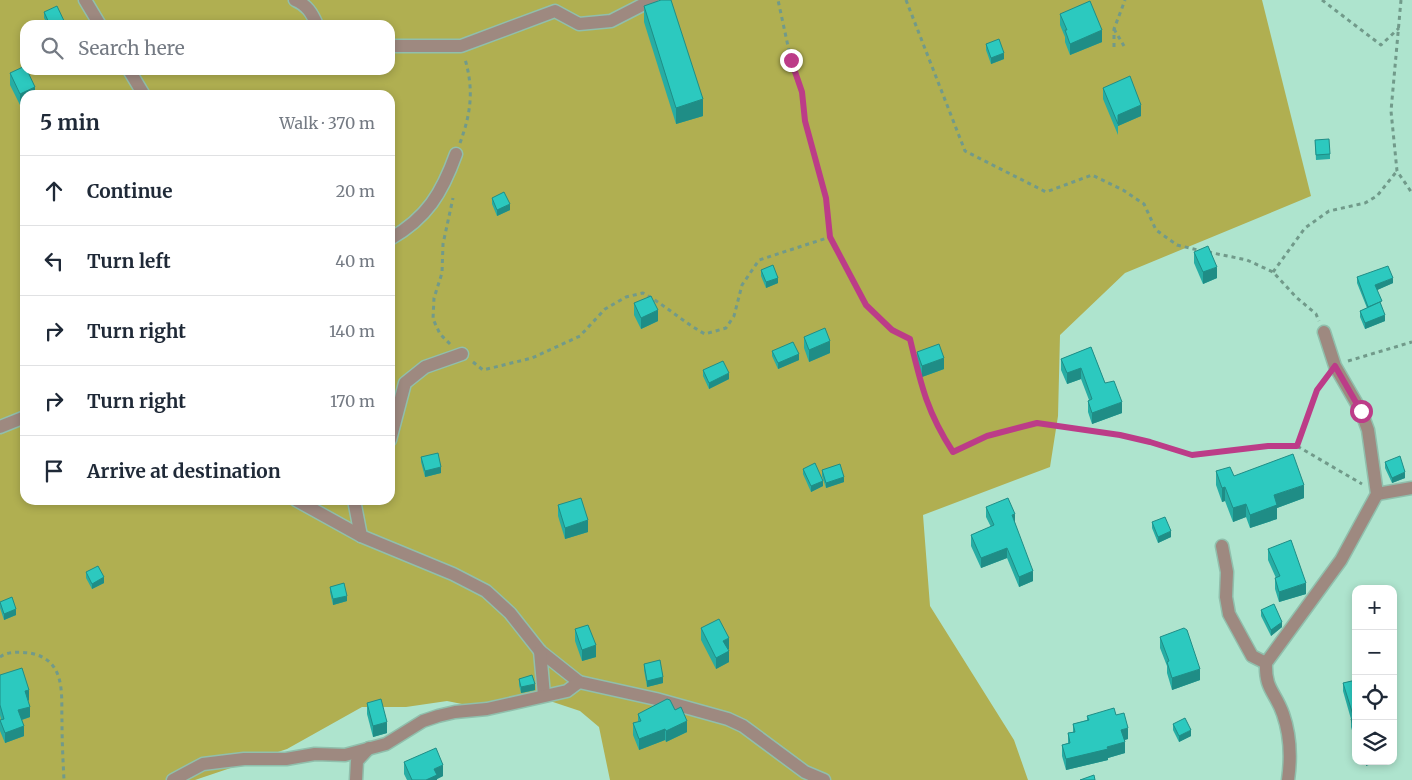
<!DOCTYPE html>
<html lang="en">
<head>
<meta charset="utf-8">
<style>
	:root { --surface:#fff; --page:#f6f6f7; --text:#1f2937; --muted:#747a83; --line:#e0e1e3 }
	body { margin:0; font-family:Merriweather,serif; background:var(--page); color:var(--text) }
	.controls { position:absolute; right:15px; bottom:15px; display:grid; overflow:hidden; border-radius:10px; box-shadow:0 2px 8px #0003 }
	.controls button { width:45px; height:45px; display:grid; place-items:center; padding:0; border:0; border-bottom:1px solid var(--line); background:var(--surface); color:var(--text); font:25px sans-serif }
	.stop { position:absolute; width:15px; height:15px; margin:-11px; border:4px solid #bc3c88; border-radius:50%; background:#fff }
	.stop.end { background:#bc3c88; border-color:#fff; box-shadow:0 1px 5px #0008 }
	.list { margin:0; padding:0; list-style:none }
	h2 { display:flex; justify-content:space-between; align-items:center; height:65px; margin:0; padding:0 20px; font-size:21px }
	h2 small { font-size:16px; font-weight:400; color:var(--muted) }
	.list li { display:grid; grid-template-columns:32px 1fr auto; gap:15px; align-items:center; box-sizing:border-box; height:70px; padding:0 20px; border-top:1px solid var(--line) }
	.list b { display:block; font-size:19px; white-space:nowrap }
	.list em { font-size:16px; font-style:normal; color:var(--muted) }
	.icon { flex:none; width:28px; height:28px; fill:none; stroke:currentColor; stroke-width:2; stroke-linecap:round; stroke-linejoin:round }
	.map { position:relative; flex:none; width:1412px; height:780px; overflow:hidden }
	.search { position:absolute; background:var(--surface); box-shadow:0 2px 8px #0003; left:20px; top:20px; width:375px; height:55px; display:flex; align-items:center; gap:12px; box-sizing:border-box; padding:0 18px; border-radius:15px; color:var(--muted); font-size:19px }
	.panel { position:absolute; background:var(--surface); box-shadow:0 2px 8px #0003; left:20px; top:90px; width:375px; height:415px; border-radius:15px }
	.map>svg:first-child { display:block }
	.green { fill:#b0af51; fill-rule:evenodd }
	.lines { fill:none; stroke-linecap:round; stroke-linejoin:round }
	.minor-casing { stroke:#90bfac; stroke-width:15 }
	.path { stroke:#719a8a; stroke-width:3; stroke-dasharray:4 4; stroke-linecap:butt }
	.minor { stroke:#9e8980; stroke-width:12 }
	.wall { fill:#26ada4 }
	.shaded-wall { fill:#1f8d86 }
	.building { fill:#2cc9bf; stroke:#1f8d86 }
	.route { stroke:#bc3c88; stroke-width:6 }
</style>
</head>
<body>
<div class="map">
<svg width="1412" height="780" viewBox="0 0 1412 780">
	<rect width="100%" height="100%" fill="#aee4ce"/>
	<path class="green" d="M 0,0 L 1262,0 L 1311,196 L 1125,273 L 1060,335 L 1058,416 L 1050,467 L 923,515 L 930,606 L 1014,740 L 1028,780 L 610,780 L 599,727 L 580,711 L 544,699 L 487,709 L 447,701 L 406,707 L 362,707 L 287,749 L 195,780 L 0,780 ZM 25,25 L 390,25 L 390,70 L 25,70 ZM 25,95 L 390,95 L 390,500 L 25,500 Z"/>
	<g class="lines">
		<defs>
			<g id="minor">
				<path d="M 85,0 L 100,25"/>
				<path d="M 295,0 C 307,5 312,13 317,25"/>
				<path d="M 390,46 L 461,46 L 555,11 L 579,24 L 611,21 L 652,0"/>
				<path d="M 129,70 L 144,95"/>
				<path d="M 390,239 C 427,218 442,193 456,154"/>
				<path d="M 0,427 L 25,417"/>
				<path d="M 390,440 L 405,383 L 425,367 L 462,354"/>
				<path d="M 1377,494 L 1412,488"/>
				<path d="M 296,500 L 361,536 L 453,574 L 486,591 L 510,613 L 540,651 L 579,682 L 656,699 L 728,719 L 743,726 L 805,772 L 824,780"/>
				<path d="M 354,500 L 361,536"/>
				<path d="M 1222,546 L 1227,572 L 1226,597 L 1229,614 L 1252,656 L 1266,663"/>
				<path d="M 540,651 L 544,695"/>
				<path d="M 173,780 L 203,764 L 244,759 L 286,759 L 315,754 L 345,755 L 386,744 L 423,721 L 438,716 L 455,712 L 487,709 L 567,691 L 579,682"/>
				<path d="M 356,780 L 357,761 L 369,748"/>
				<path d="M 1288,780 C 1291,759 1290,734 1283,714 C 1275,691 1265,690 1266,663 L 1341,560 L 1377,494 L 1368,430 L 1361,411 L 1335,366 L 1324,332"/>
			</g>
		</defs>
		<use href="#minor" class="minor-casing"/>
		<g class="path">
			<path d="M 906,0 L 965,151 L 1046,192 L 1092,175 L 1123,190 L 1144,204 L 1156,230 L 1177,245 L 1202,251"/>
			<path d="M 1322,0 L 1381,45 L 1399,28"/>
			<path d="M 1401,0 L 1391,111 L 1397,171 L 1412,193"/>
			<path d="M 1114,29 L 1124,46"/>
			<path d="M 1114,47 L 1114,29 L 1125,0"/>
			<path d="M 460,143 C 471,113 474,90 465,59"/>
			<path d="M 830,237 C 852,281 864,315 910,339 C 921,385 928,412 953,452 L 987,436 L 1037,423 L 1120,435 L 1150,441 L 1192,455 L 1268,446 L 1297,446 L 1362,484"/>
			<path d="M 1208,252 L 1247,260 L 1273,272 L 1296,297 L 1316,314 L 1319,321"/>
			<path d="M 1273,272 L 1305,228 L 1329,211 L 1365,203 L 1377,196 L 1397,171"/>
			<path d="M 450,344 L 440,334 L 433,319 L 434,298 L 442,273 L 443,244 L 453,198"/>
			<path d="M 1348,361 L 1412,342"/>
			<path d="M 473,362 L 483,370 L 532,358 L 580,336 L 605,309 L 626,297 L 643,293 C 665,305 683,322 705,334 L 726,328 L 734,316 L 742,285 L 759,260 L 830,237 L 826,198 L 805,121 L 802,92 L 791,60 L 778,0"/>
			<path d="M 1297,446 L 1317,390 L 1326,378"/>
			<path d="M 0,657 C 8,651 20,652 30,653 C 67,660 61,695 62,722 C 62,741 63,761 64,780"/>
		</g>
		<use href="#minor" class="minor"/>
	</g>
	<g class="wall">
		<path d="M 644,6 L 703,116 L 676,124 L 644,22 Z"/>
		<path d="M 44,12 L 65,25 L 48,25 L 44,18 Z"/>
		<path d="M 1060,14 L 1102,42 L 1070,55 L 1065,42 L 1065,37 L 1060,25 Z"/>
		<path d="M 986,44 L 1004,59 L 991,64 L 986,50 Z"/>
		<path d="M 10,73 L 35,95 L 20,105 L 10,85 Z"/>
		<path d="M 1103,88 L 1141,116 L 1118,126 L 1118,135 L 1103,99 Z"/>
		<path d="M 1315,140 L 1330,154 L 1330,159 L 1316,160 Z"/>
		<path d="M 492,198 L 510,210 L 497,216 L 492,204 Z"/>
		<path d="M 1194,252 L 1217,278 L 1203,284 L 1194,263 Z"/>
		<path d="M 761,270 L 778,283 L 766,288 L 761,276 Z"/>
		<path d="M 1357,277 L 1393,283 L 1377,290 L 1385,321 L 1365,329 L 1360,317 L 1360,311 L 1367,308 L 1357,283 Z"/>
		<path d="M 634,303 L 658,321 L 641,329 L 634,315 Z"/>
		<path d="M 804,337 L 830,353 L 809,362 L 804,348 Z"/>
		<path d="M 1091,347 L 1105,383 L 1122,413 L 1092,424 L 1088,412 L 1088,401 L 1089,400 L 1081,379 L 1067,384 L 1061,370 L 1061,359 Z"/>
		<path d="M 772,351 L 799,360 L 778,369 L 772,356 Z"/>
		<path d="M 917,352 L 944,369 L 922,377 L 917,363 Z"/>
		<path d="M 703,370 L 729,379 L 709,389 L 703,376 Z"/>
		<path d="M 421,457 L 441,473 L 425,477 L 421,462 Z"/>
		<path d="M 1385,462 L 1405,478 L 1392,483 L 1385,468 Z"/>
		<path d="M 803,469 L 823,486 L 811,492 L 803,474 Z"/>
		<path d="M 822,470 L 844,482 L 826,488 L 822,476 Z"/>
		<path d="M 1216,471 L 1234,476 L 1304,498 L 1277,508 L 1277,519 L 1250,528 L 1246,517 L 1233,522 L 1225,501 L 1222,502 L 1216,485 Z"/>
		<path d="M 558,505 L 588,532 L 565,539 L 558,516 Z"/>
		<path d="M 986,507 L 1015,523 L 1033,581 L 1019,587 L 1007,558 L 981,568 L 971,546 L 971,535 L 991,527 L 986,517 Z"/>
		<path d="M 1152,522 L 1171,537 L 1158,543 L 1152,528 Z"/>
		<path d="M 1268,549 L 1306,594 L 1279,602 L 1275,589 L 1275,578 L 1276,578 L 1268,560 Z"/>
		<path d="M 86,572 L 104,583 L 92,589 L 86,578 Z"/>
		<path d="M 330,587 L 347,601 L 333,605 L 330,592 Z"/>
		<path d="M 0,602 L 16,615 L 4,620 L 0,608 Z"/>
		<path d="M 1261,610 L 1282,627 L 1271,636 L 1261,616 Z"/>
		<path d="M 701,628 L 729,649 L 728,649 L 729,662 L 716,669 L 701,640 Z"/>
		<path d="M 575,629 L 596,657 L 582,661 L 575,641 Z"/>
		<path d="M 1160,637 L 1200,680 L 1172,690 L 1167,673 L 1167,666 L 1160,648 Z"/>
		<path d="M 644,664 L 663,683 L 647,687 L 644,670 Z"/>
		<path d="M 0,675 L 29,700 L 28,701 L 30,717 L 22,720 L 24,736 L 5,743 L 0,731 L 0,720 L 1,720 L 0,715 Z"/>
		<path d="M 519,679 L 535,690 L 521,693 L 519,685 Z"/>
		<path d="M 1356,680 L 1355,740 L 1351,727 L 1351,719 L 1343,691 L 1343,683 Z"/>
		<path d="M 367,703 L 387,733 L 373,737 L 367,714 Z"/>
		<path d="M 675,710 L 687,732 L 666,742 L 665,740 L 639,750 L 633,735 L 633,723 L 638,722 L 638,714 Z"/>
		<path d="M 1116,715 L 1128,739 L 1124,740 L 1125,753 L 1108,758 L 1108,760 L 1066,770 L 1062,756 L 1062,745 L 1068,743 L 1068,733 L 1073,732 L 1073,724 L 1087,720 L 1087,716 Z"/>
		<path d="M 1173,724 L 1191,736 L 1179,742 L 1173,730 Z"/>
		<path d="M 404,762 L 443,776 L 437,779 L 437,780 L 407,780 L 404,774 Z"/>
	</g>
	<g class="shaded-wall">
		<path d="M 1102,30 L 1102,42 L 1070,55 L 1070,44 Z"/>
		<path d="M 1004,53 L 1004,59 L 991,64 L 991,58 Z"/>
		<path d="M 35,87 L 35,95 L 25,95 L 25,103 L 20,105 L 20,94 Z"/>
		<path d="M 703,99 L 703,116 L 676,124 L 676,108 Z"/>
		<path d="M 1141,105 L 1141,116 L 1118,126 L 1118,115 Z"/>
		<path d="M 510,204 L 510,210 L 497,216 L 497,210 Z"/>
		<path d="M 1217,267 L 1217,278 L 1203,284 L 1203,272 Z"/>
		<path d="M 778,278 L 778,283 L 766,288 L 766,282 Z"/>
		<path d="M 1393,278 L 1393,283 L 1375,291 L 1375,285 Z"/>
		<path d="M 658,310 L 658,321 L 641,329 L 641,318 Z"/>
		<path d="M 1385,315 L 1385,321 L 1365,329 L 1365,323 Z"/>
		<path d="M 830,341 L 830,353 L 809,362 L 809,350 Z"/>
		<path d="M 799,354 L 799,360 L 778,369 L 778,363 Z"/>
		<path d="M 944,358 L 944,369 L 922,377 L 922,366 Z"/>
		<path d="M 1081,368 L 1081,379 L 1067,384 L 1067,373 Z"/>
		<path d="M 729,373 L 729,379 L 709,389 L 709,383 Z"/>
		<path d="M 1122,402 L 1122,413 L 1092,424 L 1092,413 Z"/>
		<path d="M 441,467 L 441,473 L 425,477 L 425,471 Z"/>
		<path d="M 1405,472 L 1405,478 L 1392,483 L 1392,478 Z"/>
		<path d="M 844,477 L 844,482 L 826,488 L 826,483 Z"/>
		<path d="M 823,481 L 823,486 L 811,492 L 811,486 Z"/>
		<path d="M 1304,485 L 1304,498 L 1277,508 L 1277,519 L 1250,528 L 1250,515 L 1274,495 Z"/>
		<path d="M 1225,487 L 1225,501 L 1222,502 L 1222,488 Z"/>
		<path d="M 1246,504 L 1246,517 L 1233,522 L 1233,508 Z"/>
		<path d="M 1015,514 L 1015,524 L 1012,515 Z"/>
		<path d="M 588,520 L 588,532 L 565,539 L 565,528 Z"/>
		<path d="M 1171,531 L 1171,537 L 1158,543 L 1158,537 Z"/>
		<path d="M 1007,548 L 1007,558 L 981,568 L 981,558 Z"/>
		<path d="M 1033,571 L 1033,581 L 1019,587 L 1019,577 Z"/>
		<path d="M 104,577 L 104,583 L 92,589 L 92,584 Z"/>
		<path d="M 1306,583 L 1306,594 L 1279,602 L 1279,592 Z"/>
		<path d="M 347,596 L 347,601 L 333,605 L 333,599 Z"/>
		<path d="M 16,609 L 16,615 L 4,620 L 4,614 Z"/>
		<path d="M 1282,622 L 1282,627 L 1271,636 L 1271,630 Z"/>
		<path d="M 729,638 L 729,649 L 723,652 L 723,641 Z"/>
		<path d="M 596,645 L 596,657 L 582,661 L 582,650 Z"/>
		<path d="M 729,651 L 729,662 L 716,669 L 716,658 Z"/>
		<path d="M 1200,669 L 1200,680 L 1172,690 L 1172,678 Z"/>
		<path d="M 663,677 L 663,683 L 647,687 L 647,681 Z"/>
		<path d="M 535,684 L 535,690 L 521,693 L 521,687 Z"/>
		<path d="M 29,690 L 29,700 L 25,702 L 25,691 Z"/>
		<path d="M 30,707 L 30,717 L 18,721 L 18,710 Z"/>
		<path d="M 687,721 L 687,732 L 666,742 L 666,731 Z"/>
		<path d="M 387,722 L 387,733 L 373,737 L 373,726 Z"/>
		<path d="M 24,726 L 24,736 L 5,743 L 5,733 Z"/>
		<path d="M 1128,728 L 1128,739 L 1121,741 L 1121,730 Z"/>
		<path d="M 665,729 L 665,740 L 639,750 L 639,739 Z"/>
		<path d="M 1191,730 L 1191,736 L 1179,742 L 1179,736 Z"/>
		<path d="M 1125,742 L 1125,753 L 1108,758 L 1108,760 L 1066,770 L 1066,759 Z"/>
		<path d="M 1366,761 L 1379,761 L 1366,766 Z"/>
		<path d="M 443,765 L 443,776 L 437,779 L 437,780 L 426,780 L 434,769 Z"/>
	</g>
	<g class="building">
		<path d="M 661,0 L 671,0 L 703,99 L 676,108 L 644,6 Z"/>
		<path d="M 1090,1 L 1102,30 L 1070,44 L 1065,30 L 1067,30 L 1060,14 Z"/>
		<path d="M 57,6 L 65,23 L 62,25 L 50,25 L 44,12 Z"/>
		<path d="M 999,39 L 1004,53 L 991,58 L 986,44 Z"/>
		<path d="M 25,66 L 25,70 L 27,70 L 35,87 L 20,94 L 10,73 Z"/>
		<path d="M 1130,76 L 1141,105 L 1118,115 L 1118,124 L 1103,88 Z"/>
		<path d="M 1329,139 L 1330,154 L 1316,155 L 1315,140 Z"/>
		<path d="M 504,192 L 510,204 L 497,210 L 492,198 Z"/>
		<path d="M 1208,246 L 1217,267 L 1203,272 L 1194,252 Z"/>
		<path d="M 773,265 L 778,278 L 766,282 L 761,270 Z"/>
		<path d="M 1388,266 L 1393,278 L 1375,285 L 1382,301 L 1368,307 L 1357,277 Z"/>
		<path d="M 651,296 L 658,310 L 641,318 L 634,303 Z"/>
		<path d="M 1380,302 L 1385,315 L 1365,323 L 1360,311 Z"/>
		<path d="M 825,328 L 830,341 L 809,350 L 804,337 Z"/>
		<path d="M 793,342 L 799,354 L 778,363 L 772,351 Z"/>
		<path d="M 939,344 L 944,358 L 922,366 L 917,352 Z"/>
		<path d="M 1091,347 L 1105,383 L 1114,381 L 1122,402 L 1092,413 L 1088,401 L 1092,399 L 1081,368 L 1067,373 L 1061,359 Z"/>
		<path d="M 723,361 L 729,373 L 709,383 L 703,370 Z"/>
		<path d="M 438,453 L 441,467 L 425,471 L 421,457 Z"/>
		<path d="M 1293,454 L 1304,485 L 1274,495 L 1277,505 L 1250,515 L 1246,504 L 1233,508 L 1225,487 L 1222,488 L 1216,471 L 1230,467 L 1234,476 Z"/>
		<path d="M 1400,456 L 1405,472 L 1392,478 L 1385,462 Z"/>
		<path d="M 815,463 L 823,481 L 811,486 L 803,469 Z"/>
		<path d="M 840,464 L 844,477 L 826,483 L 822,470 Z"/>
		<path d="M 581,498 L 588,520 L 565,528 L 558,505 Z"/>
		<path d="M 1008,498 L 1015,514 L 1012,515 L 1033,571 L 1019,577 L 1007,548 L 981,558 L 971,535 L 994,525 L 986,507 Z"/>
		<path d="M 1165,517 L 1171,531 L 1158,537 L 1152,522 Z"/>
		<path d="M 1291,540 L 1306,583 L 1279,592 L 1275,578 L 1280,576 L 1268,549 Z"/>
		<path d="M 98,566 L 104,577 L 92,584 L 86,572 Z"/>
		<path d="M 344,583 L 347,596 L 333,599 L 330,587 Z"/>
		<path d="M 12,597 L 16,609 L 4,614 L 0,602 Z"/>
		<path d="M 1274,604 L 1282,622 L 1271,630 L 1261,610 Z"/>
		<path d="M 719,619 L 729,638 L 723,641 L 729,651 L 716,658 L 701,628 Z"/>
		<path d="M 588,625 L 596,645 L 582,650 L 575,629 Z"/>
		<path d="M 1184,628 L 1187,630 L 1200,669 L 1172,678 L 1167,662 L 1169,661 L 1160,637 Z"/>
		<path d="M 660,660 L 663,677 L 647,681 L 644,664 Z"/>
		<path d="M 22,668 L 29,690 L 25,691 L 30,707 L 18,710 L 24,726 L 5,733 L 0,720 L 4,719 L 0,705 L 0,675 Z"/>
		<path d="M 532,675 L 535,684 L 521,687 L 519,679 Z"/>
		<path d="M 1356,680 L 1356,732 L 1355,732 L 1351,719 L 1354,718 L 1343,683 Z"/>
		<path d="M 381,699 L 387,722 L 373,726 L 367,703 Z"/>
		<path d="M 667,699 L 670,700 L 675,710 L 681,707 L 687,721 L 666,731 L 665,729 L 639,739 L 633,723 L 641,721 L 638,714 Z"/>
		<path d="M 1114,708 L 1116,715 L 1124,713 L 1128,728 L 1121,730 L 1125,742 L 1107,747 L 1108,749 L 1066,759 L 1062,745 L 1070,743 L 1068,733 L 1075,732 L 1073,724 L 1089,720 L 1087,716 Z"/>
		<path d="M 1185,718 L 1191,730 L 1179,736 L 1173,724 Z"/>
		<path d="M 436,748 L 443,765 L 434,769 L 437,775 L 426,780 L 412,780 L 404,762 Z"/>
		<path d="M 1094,775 L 1095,780 L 1080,780 Z"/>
	</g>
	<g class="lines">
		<path class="route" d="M 791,60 L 802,92 L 805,121 L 826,198 L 830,237 L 866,305 L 892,330 L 910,339 C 921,385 927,412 953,452 L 987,436 L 1037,423 L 1120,435 L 1150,442 L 1192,455 L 1268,446 L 1297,446 L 1317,390 L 1335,366 L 1361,411"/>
	</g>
</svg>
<div class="controls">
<button>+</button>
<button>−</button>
<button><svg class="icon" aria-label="locate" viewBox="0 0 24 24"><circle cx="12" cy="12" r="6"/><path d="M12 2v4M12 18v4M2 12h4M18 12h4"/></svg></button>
<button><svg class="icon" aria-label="layers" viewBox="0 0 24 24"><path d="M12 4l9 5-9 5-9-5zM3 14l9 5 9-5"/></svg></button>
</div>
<div class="stop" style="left:1361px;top:411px"></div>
<div class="stop end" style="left:791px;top:60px"></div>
<div class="search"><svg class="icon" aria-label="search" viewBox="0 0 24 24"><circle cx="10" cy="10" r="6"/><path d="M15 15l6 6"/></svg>Search here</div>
<section class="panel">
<h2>5 min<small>Walk · 370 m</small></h2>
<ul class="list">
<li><svg class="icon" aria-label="ahead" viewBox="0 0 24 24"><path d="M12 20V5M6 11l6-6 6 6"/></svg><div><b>Continue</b></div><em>20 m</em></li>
<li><svg class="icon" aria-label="left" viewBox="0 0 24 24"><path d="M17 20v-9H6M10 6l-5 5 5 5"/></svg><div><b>Turn left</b></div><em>40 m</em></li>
<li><svg class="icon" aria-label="right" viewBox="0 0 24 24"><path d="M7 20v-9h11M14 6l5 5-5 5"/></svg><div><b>Turn right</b></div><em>140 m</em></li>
<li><svg class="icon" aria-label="right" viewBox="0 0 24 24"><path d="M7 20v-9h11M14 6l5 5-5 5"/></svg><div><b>Turn right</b></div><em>170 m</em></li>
<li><svg class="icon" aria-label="arrive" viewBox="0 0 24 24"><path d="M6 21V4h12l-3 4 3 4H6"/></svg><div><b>Arrive at destination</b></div></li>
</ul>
</section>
</div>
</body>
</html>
